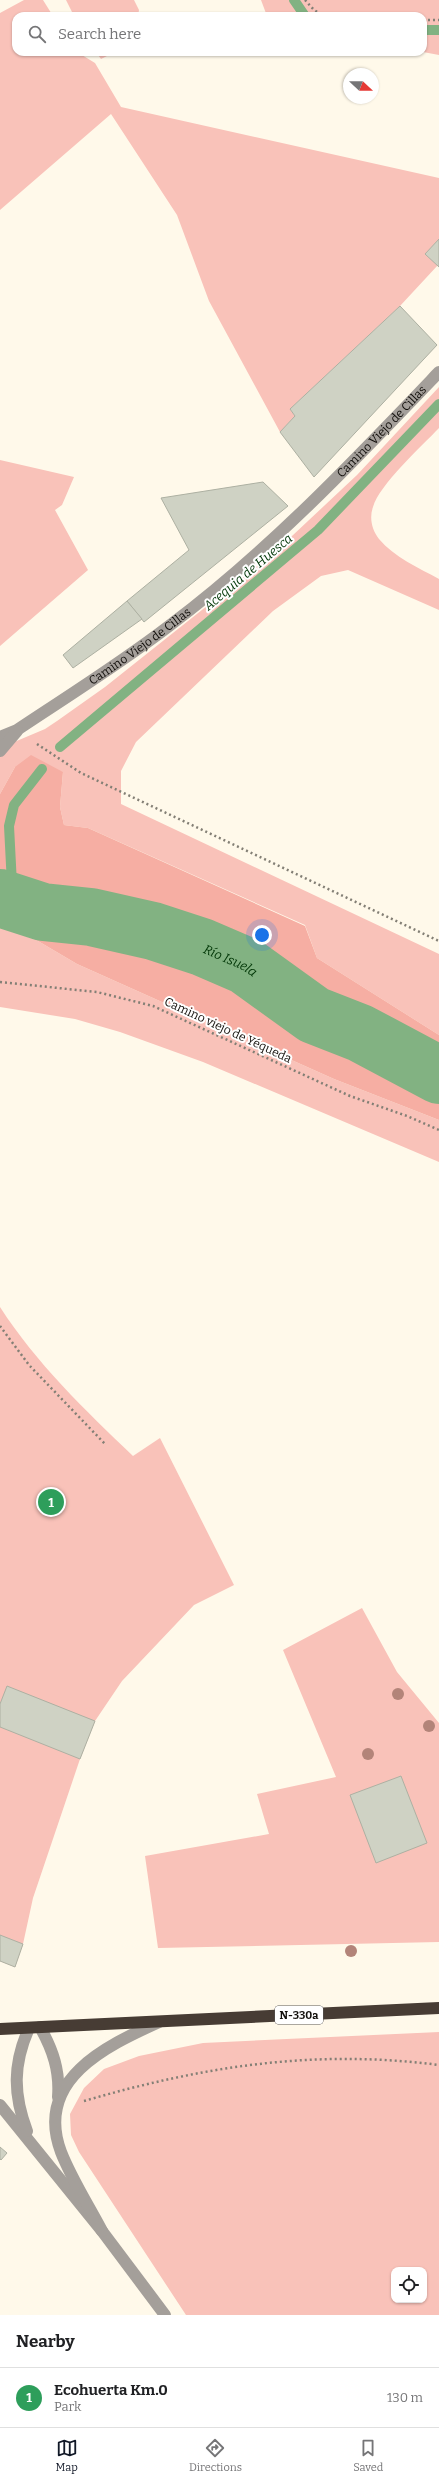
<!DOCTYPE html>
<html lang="en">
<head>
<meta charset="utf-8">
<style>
	:root { --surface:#fff; --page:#f2f2f2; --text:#202124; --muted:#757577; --line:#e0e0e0; --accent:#111827 }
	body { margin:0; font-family:Bitter,serif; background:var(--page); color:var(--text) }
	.controls { position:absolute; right:12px; bottom:12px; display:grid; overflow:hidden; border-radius:8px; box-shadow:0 1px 3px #0004 }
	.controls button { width:36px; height:36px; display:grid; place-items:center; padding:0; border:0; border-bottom:1px solid var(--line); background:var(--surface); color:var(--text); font:20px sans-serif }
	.compass { position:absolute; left:343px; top:68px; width:36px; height:36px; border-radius:50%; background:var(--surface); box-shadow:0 1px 3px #0004; rotate:112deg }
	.you { position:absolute; left:262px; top:935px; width:14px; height:14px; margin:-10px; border:3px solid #fff; border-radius:50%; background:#1a73e8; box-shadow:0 0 0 6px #1a73e833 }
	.badge { display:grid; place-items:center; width:26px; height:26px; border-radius:50%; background:var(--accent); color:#fff; font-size:13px; font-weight:700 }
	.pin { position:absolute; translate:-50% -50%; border:2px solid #fff; box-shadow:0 1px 4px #0006 }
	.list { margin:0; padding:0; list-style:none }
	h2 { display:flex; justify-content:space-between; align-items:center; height:52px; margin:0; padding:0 16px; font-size:17px }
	h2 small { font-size:13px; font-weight:400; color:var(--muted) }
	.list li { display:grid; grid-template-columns:26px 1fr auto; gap:12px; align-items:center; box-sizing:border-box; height:60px; padding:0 16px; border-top:1px solid var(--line) }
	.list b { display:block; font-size:15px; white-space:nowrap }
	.list p { margin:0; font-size:13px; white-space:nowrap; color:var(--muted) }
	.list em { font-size:13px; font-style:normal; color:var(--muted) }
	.icon { flex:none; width:22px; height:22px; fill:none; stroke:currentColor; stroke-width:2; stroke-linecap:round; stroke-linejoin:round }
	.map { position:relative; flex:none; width:439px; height:2315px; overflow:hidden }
	.search { position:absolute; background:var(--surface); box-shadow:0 1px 3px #0004; left:12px; right:12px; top:12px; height:44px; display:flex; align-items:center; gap:10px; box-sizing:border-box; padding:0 14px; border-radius:12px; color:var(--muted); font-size:15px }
	.sheet { height:112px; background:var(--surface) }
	nav { display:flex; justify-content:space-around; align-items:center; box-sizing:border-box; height:56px; border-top:1px solid var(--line); background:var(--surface); font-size:11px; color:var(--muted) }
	nav a { display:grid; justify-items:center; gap:2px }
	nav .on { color:var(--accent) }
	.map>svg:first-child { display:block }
	.green { fill:#f9c2b9; fill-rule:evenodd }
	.forest { fill:#f6aea3 }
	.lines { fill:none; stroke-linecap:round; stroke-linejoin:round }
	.stream { stroke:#82b282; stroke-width:10 }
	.river { stroke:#82b282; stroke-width:58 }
	.building { fill:#cfd2c4; stroke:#adb0a2 }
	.path { stroke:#837f75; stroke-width:2.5; stroke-dasharray:2 3; stroke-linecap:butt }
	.minor { stroke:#a49f9a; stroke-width:12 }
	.highway { stroke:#473c34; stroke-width:12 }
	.tree { fill:#b38479 }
	.labels { text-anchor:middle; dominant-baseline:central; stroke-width:4; stroke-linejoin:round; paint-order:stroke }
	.shield { fill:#fff; stroke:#585654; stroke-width:1 }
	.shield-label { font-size:11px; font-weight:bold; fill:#110e0a }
	.street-label { font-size:12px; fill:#110e0a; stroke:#fff }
	.water-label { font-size:13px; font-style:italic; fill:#003606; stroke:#fff }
</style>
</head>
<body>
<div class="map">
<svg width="439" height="2315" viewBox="0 0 439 2315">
	<rect width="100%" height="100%" fill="#fff9ea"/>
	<g class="green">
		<path d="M 24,0 L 43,0 L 53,16 L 16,16 L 16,52 L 77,52 L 95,63 L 121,107 L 439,178 L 439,239 L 426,254 L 438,265 L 400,306 L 290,409 L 295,416 L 280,432 L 209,301 L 177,215 L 111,114 L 0,210 L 0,13 Z"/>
		<path d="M 66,0 L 134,0 L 139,10 L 138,16 L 74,16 Z"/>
		<path d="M 261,0 L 439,0 L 439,55 L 423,52 L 423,16 L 267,16 Z"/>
		<path d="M 96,52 L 115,52 L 101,59 Z"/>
		<path d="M 439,387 L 439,428 C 422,446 379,485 373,507 C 369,518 372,530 379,539 C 394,557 419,568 439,579 L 439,610 L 348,570 L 321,576 L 273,611 L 136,742 L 121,771 L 121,804 L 439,954 L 439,1035 L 317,958 L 305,925 L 88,828 L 64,825 L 60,807 L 63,772 L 15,767 L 0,794 L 0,748 L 45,729 L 57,721 L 105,687 L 276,551 L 357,475 Z"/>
		<path d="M 0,460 L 74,477 L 62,505 L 55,510 L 88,570 L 0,646 Z"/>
		<path d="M 0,926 L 38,941 L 77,964 L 334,1079 L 439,1120 L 439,1162 L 203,1062 L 120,1032 L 75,1019 L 0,1007 Z"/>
		<path d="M 0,1307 C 36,1363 85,1410 133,1456 L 160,1438 L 234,1585 L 194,1605 L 122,1681 L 95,1721 L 80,1759 L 33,1898 L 23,1944 L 15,1967 L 0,1961 Z"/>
		<path d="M 362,1608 L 397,1672 L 439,1723 L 439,1942 L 158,1948 L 145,1856 L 269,1834 L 257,1794 L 336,1777 L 283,1650 Z"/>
		<path d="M 439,2032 L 439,2315 L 186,2315 L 79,2152 L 71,2135 L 70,2114 L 84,2088 L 104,2069 L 139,2056 L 203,2043 ZM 394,2270 L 424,2270 L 424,2300 L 394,2300 Z"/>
	</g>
	<path class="forest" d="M 31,755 L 63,772 L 60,807 L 64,825 L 88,828 L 305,926 L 317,958 L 439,1035 L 439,1120 L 334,1079 L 77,964 L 38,941 L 0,926 L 0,794 L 15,767 Z"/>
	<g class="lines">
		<g class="stream">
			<path d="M 294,0 L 305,16"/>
			<path d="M 423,30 L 439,30"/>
			<path d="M 60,747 L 318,530 L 439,404"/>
			<path d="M 13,904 L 9,826 L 14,805 L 42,769"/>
		</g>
		<path class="river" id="s1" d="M 0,898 L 43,912 L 91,917 L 153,931 L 202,947 L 246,966 L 314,1015 L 360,1033 L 439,1075"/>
	</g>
	<g class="building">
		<path d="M 439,239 L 439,267 L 425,254 Z"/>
		<path d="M 400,306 L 437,345 L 314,477 L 280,432 L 295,416 L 290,409 Z"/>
		<path d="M 263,482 L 288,506 L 144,622 L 127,601 L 189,550 L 161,498 Z"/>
		<path d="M 127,601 L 142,619 L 73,668 L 63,655 Z"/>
		<path d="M 7,1686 L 95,1721 L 80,1759 L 0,1727 L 0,1704 Z"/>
		<path d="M 401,1776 L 427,1843 L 376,1863 L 350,1795 Z"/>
		<path d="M 0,1935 L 23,1944 L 15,1967 L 0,1961 Z"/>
		<path d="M 0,2147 L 7,2153 L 1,2160 L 0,2159 Z"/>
	</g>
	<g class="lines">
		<g class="path">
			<path d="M 305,0 L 314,10 L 324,16"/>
			<path d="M 423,20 L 439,20"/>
			<path d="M 37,744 L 81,773 L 439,941"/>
			<path d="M 0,982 L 97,992 L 153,1006 L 350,1096 L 407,1116 L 439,1130"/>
			<path d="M 0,1326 L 29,1365 L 106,1445"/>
			<path d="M 84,2101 C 204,2066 315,2049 439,2065"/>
		</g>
		<g class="minor">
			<path id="s2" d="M 0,737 L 17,730 C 68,696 121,663 169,626 C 268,552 354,461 439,372"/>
			<path d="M 0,751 L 17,731"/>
			<path d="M 40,2027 C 53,2050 60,2071 58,2097"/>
			<path d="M 0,2105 L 102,2231 L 165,2315"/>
			<path d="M 27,2131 C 13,2094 13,2064 29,2028"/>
			<path d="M 102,2231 C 89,2206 72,2180 61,2152 C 34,2080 106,2046 159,2022"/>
		</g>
		<path class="highway" d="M 0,2029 L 439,2008"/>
	</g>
	<g class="tree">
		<circle cx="398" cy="1694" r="6"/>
		<circle cx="429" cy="1726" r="6"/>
		<circle cx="368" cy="1754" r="6"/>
		<circle cx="351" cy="1951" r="6"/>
	</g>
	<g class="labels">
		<rect class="shield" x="275" y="2006" width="48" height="18" rx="3"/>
		<g class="shield-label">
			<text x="299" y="2015">N-330a</text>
		</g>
		<g class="street-label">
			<text stroke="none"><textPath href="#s2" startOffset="491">Camino Viejo de Cillas</textPath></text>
			<text stroke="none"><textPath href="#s2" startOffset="167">Camino Viejo de Cillas</textPath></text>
			<text transform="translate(228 1030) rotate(25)">Camino viejo de Yéqueda</text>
		</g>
		<g class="water-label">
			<text transform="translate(248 572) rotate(-40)">Acequia de Huesca</text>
			<text stroke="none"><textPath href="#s1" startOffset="240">Río Isuela</textPath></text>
		</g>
	</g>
</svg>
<div class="controls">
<button><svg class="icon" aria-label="locate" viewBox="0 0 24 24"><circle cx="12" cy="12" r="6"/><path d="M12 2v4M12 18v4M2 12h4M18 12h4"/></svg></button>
</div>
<svg class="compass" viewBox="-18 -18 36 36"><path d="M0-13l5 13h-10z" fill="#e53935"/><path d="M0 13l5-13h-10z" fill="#757577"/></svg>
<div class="you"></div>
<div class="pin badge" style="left:51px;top:1502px;background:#2e9e5b">1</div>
<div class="search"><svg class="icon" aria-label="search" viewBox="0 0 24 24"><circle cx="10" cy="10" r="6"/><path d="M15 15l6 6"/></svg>Search here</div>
</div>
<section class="sheet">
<h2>Nearby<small></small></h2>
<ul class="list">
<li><span class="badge" style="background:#2e9e5b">1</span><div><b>Ecohuerta Km.0</b><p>Park</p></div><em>130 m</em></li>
</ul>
</section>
<nav>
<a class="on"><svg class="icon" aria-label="map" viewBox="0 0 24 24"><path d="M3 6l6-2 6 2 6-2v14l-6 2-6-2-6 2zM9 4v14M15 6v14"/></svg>Map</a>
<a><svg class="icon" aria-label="directions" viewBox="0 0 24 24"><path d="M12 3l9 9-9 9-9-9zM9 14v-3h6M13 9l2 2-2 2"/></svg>Directions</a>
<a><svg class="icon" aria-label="saved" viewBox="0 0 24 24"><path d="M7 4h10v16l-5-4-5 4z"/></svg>Saved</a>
</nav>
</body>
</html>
